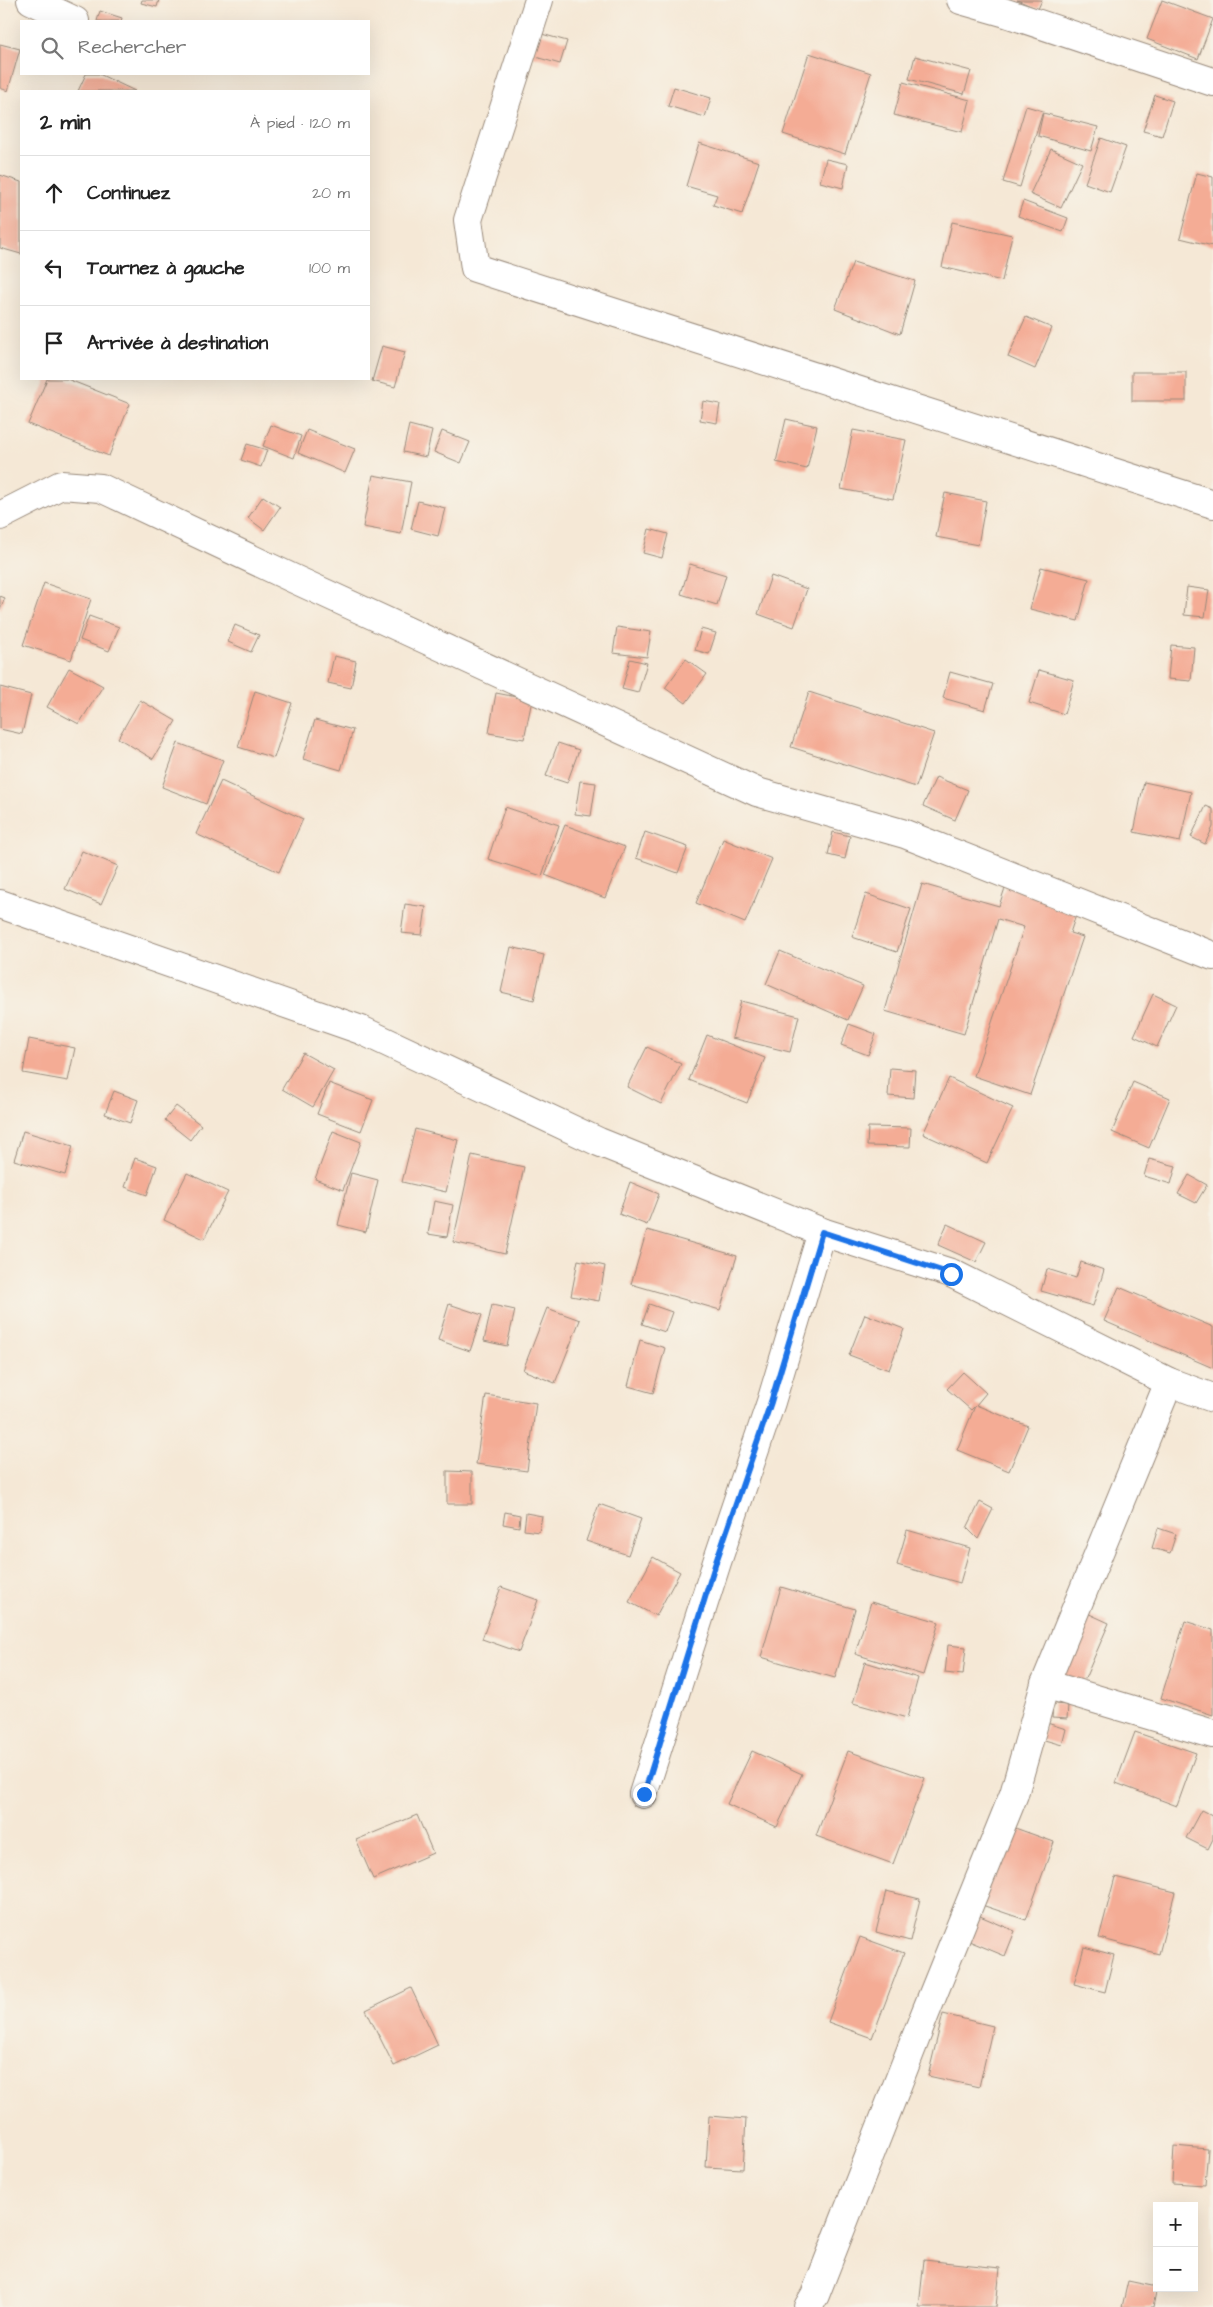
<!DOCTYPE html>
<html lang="fr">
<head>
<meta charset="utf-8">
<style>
	:root { --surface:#fff; --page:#f6f6f6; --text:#222; --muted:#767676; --line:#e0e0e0 }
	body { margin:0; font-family:"Architects Daughter",sans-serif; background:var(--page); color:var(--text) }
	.controls { position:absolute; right:15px; bottom:15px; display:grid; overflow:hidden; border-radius:0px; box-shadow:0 5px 20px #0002 }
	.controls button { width:45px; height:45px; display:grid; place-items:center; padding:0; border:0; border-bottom:1px solid var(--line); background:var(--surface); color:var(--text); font:25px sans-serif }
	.stop { position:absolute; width:15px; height:15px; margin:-11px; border:4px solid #1a73e8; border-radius:50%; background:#fff }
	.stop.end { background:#1a73e8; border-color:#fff; box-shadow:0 1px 5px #0008 }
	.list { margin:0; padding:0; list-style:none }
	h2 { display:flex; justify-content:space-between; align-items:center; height:65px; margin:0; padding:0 20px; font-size:21px }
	h2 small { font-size:16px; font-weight:400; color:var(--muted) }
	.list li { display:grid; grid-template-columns:32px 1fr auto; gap:15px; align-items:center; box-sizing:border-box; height:75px; padding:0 20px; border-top:1px solid var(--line) }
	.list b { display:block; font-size:19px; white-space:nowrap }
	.list em { font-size:16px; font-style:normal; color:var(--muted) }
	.icon { flex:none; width:28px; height:28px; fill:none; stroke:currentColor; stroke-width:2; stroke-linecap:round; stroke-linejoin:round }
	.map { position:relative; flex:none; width:1213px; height:2307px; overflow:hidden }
	.search { position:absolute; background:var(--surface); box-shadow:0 5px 20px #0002; left:20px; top:20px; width:350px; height:55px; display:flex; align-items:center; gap:12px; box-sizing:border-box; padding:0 18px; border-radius:0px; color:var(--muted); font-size:19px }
	.panel { position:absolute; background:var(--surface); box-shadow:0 5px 20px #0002; left:20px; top:90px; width:350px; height:290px; border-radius:0px }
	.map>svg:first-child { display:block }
	.building { fill:#f4ac95 }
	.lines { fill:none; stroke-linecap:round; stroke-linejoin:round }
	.street-casing { stroke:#98897a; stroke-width:30 }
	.street { stroke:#fff; stroke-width:28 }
	.route { stroke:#1a73e8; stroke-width:6 }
</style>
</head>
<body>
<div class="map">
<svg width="1213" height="2307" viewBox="0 0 1213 2307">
	<rect width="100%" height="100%" fill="#f7f3e8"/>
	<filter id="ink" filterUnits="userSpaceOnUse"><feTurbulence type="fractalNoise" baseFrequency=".02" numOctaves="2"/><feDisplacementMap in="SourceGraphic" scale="10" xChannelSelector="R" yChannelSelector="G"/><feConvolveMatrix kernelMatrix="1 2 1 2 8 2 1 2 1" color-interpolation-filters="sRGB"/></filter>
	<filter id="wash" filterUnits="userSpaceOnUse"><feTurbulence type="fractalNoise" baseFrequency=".0096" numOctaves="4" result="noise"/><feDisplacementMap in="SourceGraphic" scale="20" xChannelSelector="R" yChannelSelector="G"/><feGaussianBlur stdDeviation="1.12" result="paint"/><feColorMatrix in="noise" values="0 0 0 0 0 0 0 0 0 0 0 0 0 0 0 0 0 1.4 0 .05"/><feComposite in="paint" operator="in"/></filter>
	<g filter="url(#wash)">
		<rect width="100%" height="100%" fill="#f5e8d6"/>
		<g id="blocks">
			<g class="building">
				<path d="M 142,0 L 159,0 L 157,7 L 141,3 Z"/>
				<path d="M 1017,0 L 1042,0 L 1038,9 Z"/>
				<path d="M 1162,0 L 1213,19 L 1198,59 L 1147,39 Z"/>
				<path d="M 100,11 L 122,18 L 121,21 L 97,21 Z"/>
				<path d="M 538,33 L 567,41 L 560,64 L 532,56 Z"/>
				<path d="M 0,44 L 20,49 L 8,91 L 0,88 Z"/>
				<path d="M 809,53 L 871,73 L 845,154 L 783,134 Z"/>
				<path d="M 915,56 L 971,71 L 964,94 L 909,79 Z"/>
				<path d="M 86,74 L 99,74 L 135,91 L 78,91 Z"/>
				<path d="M 903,82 L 970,100 L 962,132 L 894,115 Z"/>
				<path d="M 674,87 L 711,98 L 705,117 L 668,106 Z"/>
				<path d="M 1155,95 L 1173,101 L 1162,136 L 1143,131 Z"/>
				<path d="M 1026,106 L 1043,111 L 1020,187 L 1003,182 Z"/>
				<path d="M 1043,113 L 1098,127 L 1091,151 L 1038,136 Z"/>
				<path d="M 1101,138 L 1126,147 L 1110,192 L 1085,183 Z"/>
				<path d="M 699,143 L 759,162 L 742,214 L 713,205 L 717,195 L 686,186 Z"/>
				<path d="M 1051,149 L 1082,163 L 1061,208 L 1030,194 Z"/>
				<path d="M 826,159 L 848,164 L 843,188 L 820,182 Z"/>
				<path d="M 1197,173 L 1213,177 L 1213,246 L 1180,238 Z"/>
				<path d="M 0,175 L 21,182 L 21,254 L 0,248 Z"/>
				<path d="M 1023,201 L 1068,218 L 1063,232 L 1018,216 Z"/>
				<path d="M 952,222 L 1012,235 L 1002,281 L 942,267 Z"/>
				<path d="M 853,262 L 915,281 L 900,334 L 835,309 Z"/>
				<path d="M 1026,317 L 1052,328 L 1035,369 L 1008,357 Z"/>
				<path d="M 382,346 L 405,352 L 395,387 L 372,381 Z"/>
				<rect x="1132" y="372" width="54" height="29"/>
				<path d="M 47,379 L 67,379 L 130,404 L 109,456 L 28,424 Z"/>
				<path d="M 703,401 L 720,404 L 717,423 L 700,420 Z"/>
				<path d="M 786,419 L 817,426 L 807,469 L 776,462 Z"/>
				<path d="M 271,425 L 301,436 L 294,458 L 263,446 Z"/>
				<path d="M 409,425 L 432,431 L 426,457 L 403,452 Z"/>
				<path d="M 307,430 L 355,449 L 345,473 L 298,453 Z"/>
				<path d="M 853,430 L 906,440 L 893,499 L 841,489 Z"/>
				<path d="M 442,431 L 470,442 L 461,463 L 434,452 Z"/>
				<path d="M 247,444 L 267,450 L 261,467 L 241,460 Z"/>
				<path d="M 373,475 L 411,482 L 401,534 L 363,527 Z"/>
				<path d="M 945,493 L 986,501 L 978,545 L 936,537 Z"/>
				<path d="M 263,496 L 280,507 L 264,530 L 248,518 Z"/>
				<path d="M 418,501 L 445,508 L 438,536 L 411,529 Z"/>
				<path d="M 649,529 L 668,534 L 662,558 L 643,553 Z"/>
				<path d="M 690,564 L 726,575 L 717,605 L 681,594 Z"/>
				<path d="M 1041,567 L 1089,579 L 1078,621 L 1030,609 Z"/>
				<path d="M 771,576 L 807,589 L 794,627 L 758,614 Z"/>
				<path d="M 44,583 L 91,599 L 71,660 L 23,645 Z"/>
				<path d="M 1187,587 L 1209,590 L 1205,617 L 1184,615 Z"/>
				<path d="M 0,596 L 5,598 L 0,610 Z"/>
				<path d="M 89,616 L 119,627 L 109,651 L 80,640 Z"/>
				<path d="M 235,625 L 259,635 L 251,652 L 228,642 Z"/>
				<path d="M 617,627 L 651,632 L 647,657 L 613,653 Z"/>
				<path d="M 701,629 L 716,633 L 709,654 L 695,650 Z"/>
				<path d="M 1171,645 L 1194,647 L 1191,681 L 1168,679 Z"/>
				<path d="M 334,656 L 356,661 L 351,688 L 328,683 Z"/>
				<path d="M 630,659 L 647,663 L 638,693 L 622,689 Z"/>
				<path d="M 686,659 L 707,674 L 686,703 L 665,688 Z"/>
				<path d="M 69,668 L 103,686 L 79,724 L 47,707 Z"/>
				<path d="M 1039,670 L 1074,680 L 1064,714 L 1029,703 Z"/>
				<path d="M 950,672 L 993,684 L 985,710 L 943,698 Z"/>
				<path d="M 0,687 L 31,695 L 22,734 L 0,729 Z"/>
				<path d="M 255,691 L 292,703 L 274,758 L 238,747 Z"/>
				<path d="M 809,692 L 934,733 L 916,787 L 791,747 Z"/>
				<path d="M 496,693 L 532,700 L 524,739 L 489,733 Z"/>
				<path d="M 140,700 L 176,721 L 153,759 L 118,738 Z"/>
				<path d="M 315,720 L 353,730 L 341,770 L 303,759 Z"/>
				<path d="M 178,743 L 223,760 L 206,804 L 162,787 Z"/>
				<path d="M 558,743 L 579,750 L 567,783 L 546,776 Z"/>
				<path d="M 936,777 L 968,790 L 955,820 L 923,806 Z"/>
				<path d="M 221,781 L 303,819 L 279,872 L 196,834 Z"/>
				<path d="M 580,781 L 596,783 L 591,816 L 575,814 Z"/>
				<path d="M 1144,782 L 1191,792 L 1180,842 L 1134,832 Z"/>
				<path d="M 1206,806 L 1213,809 L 1213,827 L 1205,844 L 1191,837 Z"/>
				<path d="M 505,807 L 559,825 L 542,876 L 488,859 Z"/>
				<path d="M 565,825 L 625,847 L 605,898 L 545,875 Z"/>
				<path d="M 645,832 L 688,847 L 678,873 L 636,858 Z"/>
				<path d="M 833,832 L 850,836 L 845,859 L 828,855 Z"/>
				<path d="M 723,839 L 772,859 L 745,923 L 696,903 Z"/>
				<path d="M 82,851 L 118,866 L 101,904 L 65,889 Z"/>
				<path d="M 922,884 L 999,906 L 1006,885 L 1078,909 L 1070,933 L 1083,937 L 1030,1095 L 974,1076 L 1024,927 L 998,919 L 964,1034 L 885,1011 Z"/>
				<path d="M 866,894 L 911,909 L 897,952 L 852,937 Z"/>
				<path d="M 405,904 L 426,907 L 422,935 L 401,933 Z"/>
				<path d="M 511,947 L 544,955 L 534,1000 L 501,992 Z"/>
				<path d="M 780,951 L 863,986 L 848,1020 L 766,984 Z"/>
				<path d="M 1153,994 L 1176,1005 L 1157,1047 L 1134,1036 Z"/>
				<path d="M 741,1001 L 799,1016 L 790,1052 L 732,1038 Z"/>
				<path d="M 849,1024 L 876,1034 L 868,1055 L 841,1045 Z"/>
				<path d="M 707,1035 L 765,1058 L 747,1103 L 689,1080 Z"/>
				<path d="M 29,1039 L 75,1048 L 68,1081 L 23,1073 Z"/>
				<path d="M 647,1047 L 681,1064 L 661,1104 L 627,1087 Z"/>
				<path d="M 303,1053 L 334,1070 L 313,1107 L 282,1089 Z"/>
				<path d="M 890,1068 L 915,1070 L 913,1098 L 888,1096 Z"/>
				<path d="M 949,1078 L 1013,1108 L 987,1163 L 923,1134 Z"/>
				<path d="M 1133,1082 L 1170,1098 L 1149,1148 L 1112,1132 Z"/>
				<path d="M 329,1083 L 373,1100 L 361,1131 L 317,1114 Z"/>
				<path d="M 114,1091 L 138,1100 L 130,1123 L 105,1114 Z"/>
				<path d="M 176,1106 L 201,1125 L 190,1140 L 165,1120 Z"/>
				<path d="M 868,1127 L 911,1128 L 910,1147 L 867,1146 Z"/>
				<path d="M 415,1129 L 458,1140 L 446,1192 L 402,1182 Z"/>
				<path d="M 23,1131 L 73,1146 L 65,1175 L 14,1160 Z"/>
				<path d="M 333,1131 L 361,1142 L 343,1190 L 315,1179 Z"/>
				<path d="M 472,1155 L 524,1167 L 505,1254 L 453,1242 Z"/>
				<path d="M 135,1158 L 157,1166 L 147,1195 L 125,1187 Z"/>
				<path d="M 1149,1159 L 1176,1166 L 1171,1184 L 1144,1176 Z"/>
				<path d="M 187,1173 L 228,1192 L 204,1239 L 164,1220 Z"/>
				<path d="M 351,1173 L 378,1180 L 366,1232 L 338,1225 Z"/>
				<path d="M 1189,1175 L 1207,1185 L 1196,1203 L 1178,1194 Z"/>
				<path d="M 630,1182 L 659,1194 L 647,1225 L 619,1214 Z"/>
				<path d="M 434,1201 L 453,1205 L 447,1237 L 428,1234 Z"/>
				<path d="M 947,1224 L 986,1242 L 976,1262 L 938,1245 Z"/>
				<path d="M 647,1230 L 737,1256 L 720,1310 L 631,1284 Z"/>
				<path d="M 578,1260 L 605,1266 L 599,1301 L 571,1296 Z"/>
				<path d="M 1081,1262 L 1104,1270 L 1093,1306 L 1041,1291 L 1047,1269 L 1076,1278 Z"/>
				<path d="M 1119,1287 L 1213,1327 L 1213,1368 L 1104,1321 Z"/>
				<path d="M 449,1304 L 482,1315 L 470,1351 L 438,1340 Z"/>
				<path d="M 649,1304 L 672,1312 L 665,1332 L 642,1324 Z"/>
				<path d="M 492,1305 L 515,1310 L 507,1346 L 484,1341 Z"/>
				<path d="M 547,1308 L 580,1320 L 555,1383 L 523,1370 Z"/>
				<path d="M 865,1314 L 904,1329 L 889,1370 L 849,1355 Z"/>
				<path d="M 640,1340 L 665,1348 L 653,1393 L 628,1386 Z"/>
				<path d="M 963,1372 L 986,1393 L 976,1405 L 1028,1426 L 1009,1471 L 957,1450 L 975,1406 L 971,1410 L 947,1389 Z"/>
				<path d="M 486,1395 L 536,1403 L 527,1471 L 476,1464 Z"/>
				<path d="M 447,1471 L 472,1472 L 472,1504 L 447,1504 Z"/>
				<path d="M 980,1502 L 993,1509 L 978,1539 L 967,1528 Z"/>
				<path d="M 599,1504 L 641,1519 L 628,1555 L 586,1541 Z"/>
				<path d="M 505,1512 L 520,1515 L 519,1527 L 503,1524 Z"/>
				<path d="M 526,1513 L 542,1516 L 539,1532 L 524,1530 Z"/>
				<path d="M 1158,1528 L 1176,1534 L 1170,1553 L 1152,1548 Z"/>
				<path d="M 907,1530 L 970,1548 L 960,1583 L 897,1565 Z"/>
				<path d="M 653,1557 L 680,1572 L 656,1616 L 629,1602 Z"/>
				<path d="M 501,1587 L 538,1600 L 519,1652 L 482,1639 Z"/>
				<path d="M 781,1587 L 855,1609 L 835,1678 L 761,1657 Z"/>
				<path d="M 871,1602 L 939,1622 L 923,1675 L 855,1654 Z"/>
				<path d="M 1085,1612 L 1109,1623 L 1081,1688 L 1057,1678 Z"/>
				<path d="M 1185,1621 L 1213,1630 L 1213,1715 L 1161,1698 Z"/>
				<path d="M 948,1645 L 966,1647 L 963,1675 L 945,1673 Z"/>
				<path d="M 865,1662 L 918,1678 L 907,1718 L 853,1703 Z"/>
				<path d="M 1053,1704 L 1068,1705 L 1067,1719 L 1052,1718 Z"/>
				<path d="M 1047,1723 L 1066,1729 L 1062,1745 L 1041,1739 Z"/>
				<path d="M 1135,1732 L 1196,1753 L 1177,1806 L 1116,1783 Z"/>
				<path d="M 752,1751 L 802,1774 L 777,1827 L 727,1804 Z"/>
				<path d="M 848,1751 L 925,1778 L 893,1864 L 816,1836 Z"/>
				<path d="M 1201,1810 L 1213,1816 L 1213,1839 L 1208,1849 L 1186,1838 Z"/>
				<path d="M 417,1815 L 433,1853 L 373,1879 L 356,1840 Z"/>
				<path d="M 1004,1824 L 1054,1842 L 1026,1920 L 976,1903 Z"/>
				<path d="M 1115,1877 L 1175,1892 L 1159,1954 L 1099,1938 Z"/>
				<path d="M 886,1891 L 920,1899 L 910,1941 L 876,1932 Z"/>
				<path d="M 980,1916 L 1015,1931 L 1005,1956 L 969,1941 Z"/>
				<path d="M 860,1937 L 904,1953 L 872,2038 L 828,2022 Z"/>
				<path d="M 1084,1947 L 1114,1955 L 1105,1992 L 1074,1984 Z"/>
				<path d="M 411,1988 L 438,2045 L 394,2066 L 366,2010 Z"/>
				<path d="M 943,2014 L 993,2026 L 979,2087 L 928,2076 Z"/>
				<path d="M 709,2116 L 746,2119 L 743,2169 L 706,2167 Z"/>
				<path d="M 1174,2146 L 1208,2149 L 1205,2185 L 1172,2183 Z"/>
				<path d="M 924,2260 L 1000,2268 L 996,2307 L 919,2307 Z"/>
				<path d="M 1128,2281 L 1157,2287 L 1153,2307 L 1122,2307 Z"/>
			</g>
		</g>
	</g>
	<g filter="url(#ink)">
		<use href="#blocks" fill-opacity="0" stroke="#98897a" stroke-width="1"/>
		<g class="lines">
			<defs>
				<g id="street">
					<path d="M 31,0 L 75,21"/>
					<path d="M 539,0 L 468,220 L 475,268 L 1213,504"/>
					<path d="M 961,0 L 1003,12 L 1213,82"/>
					<path d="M 0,516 L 61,485 L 101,488 L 292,578 L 757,792 L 905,834 L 1213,956"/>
					<path d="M 0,904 L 361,1030 L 599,1142 L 822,1232 L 951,1273 L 1169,1382 L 1213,1398"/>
					<path d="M 1045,1684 L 1213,1734"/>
					<path d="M 643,1794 L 717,1562 L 771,1402 L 822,1232"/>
					<path d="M 808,2307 L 815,2295 L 925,2014 L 1014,1794 L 1045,1684 L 1169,1382"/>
				</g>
			</defs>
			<use href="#street" class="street-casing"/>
			<use href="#street" class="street"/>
		</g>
	</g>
	<g class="lines" filter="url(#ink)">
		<path class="route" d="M 644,1794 L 716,1562 L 771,1402 L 822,1232 L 951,1274"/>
	</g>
</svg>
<div class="controls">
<button>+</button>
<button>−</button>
</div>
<div class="stop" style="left:951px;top:1274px"></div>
<div class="stop end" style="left:644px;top:1794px"></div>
<div class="search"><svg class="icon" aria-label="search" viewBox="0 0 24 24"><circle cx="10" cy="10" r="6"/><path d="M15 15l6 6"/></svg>Rechercher</div>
<section class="panel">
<h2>2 min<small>À pied · 120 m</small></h2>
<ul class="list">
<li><svg class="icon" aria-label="ahead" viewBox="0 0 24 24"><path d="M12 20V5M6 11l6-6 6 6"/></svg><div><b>Continuez</b></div><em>20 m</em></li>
<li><svg class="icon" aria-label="left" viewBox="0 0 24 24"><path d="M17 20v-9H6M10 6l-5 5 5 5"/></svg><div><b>Tournez à gauche</b></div><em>100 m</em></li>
<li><svg class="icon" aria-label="arrive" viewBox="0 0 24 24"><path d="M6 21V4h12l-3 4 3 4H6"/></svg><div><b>Arrivée à destination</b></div></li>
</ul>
</section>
</div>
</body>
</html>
